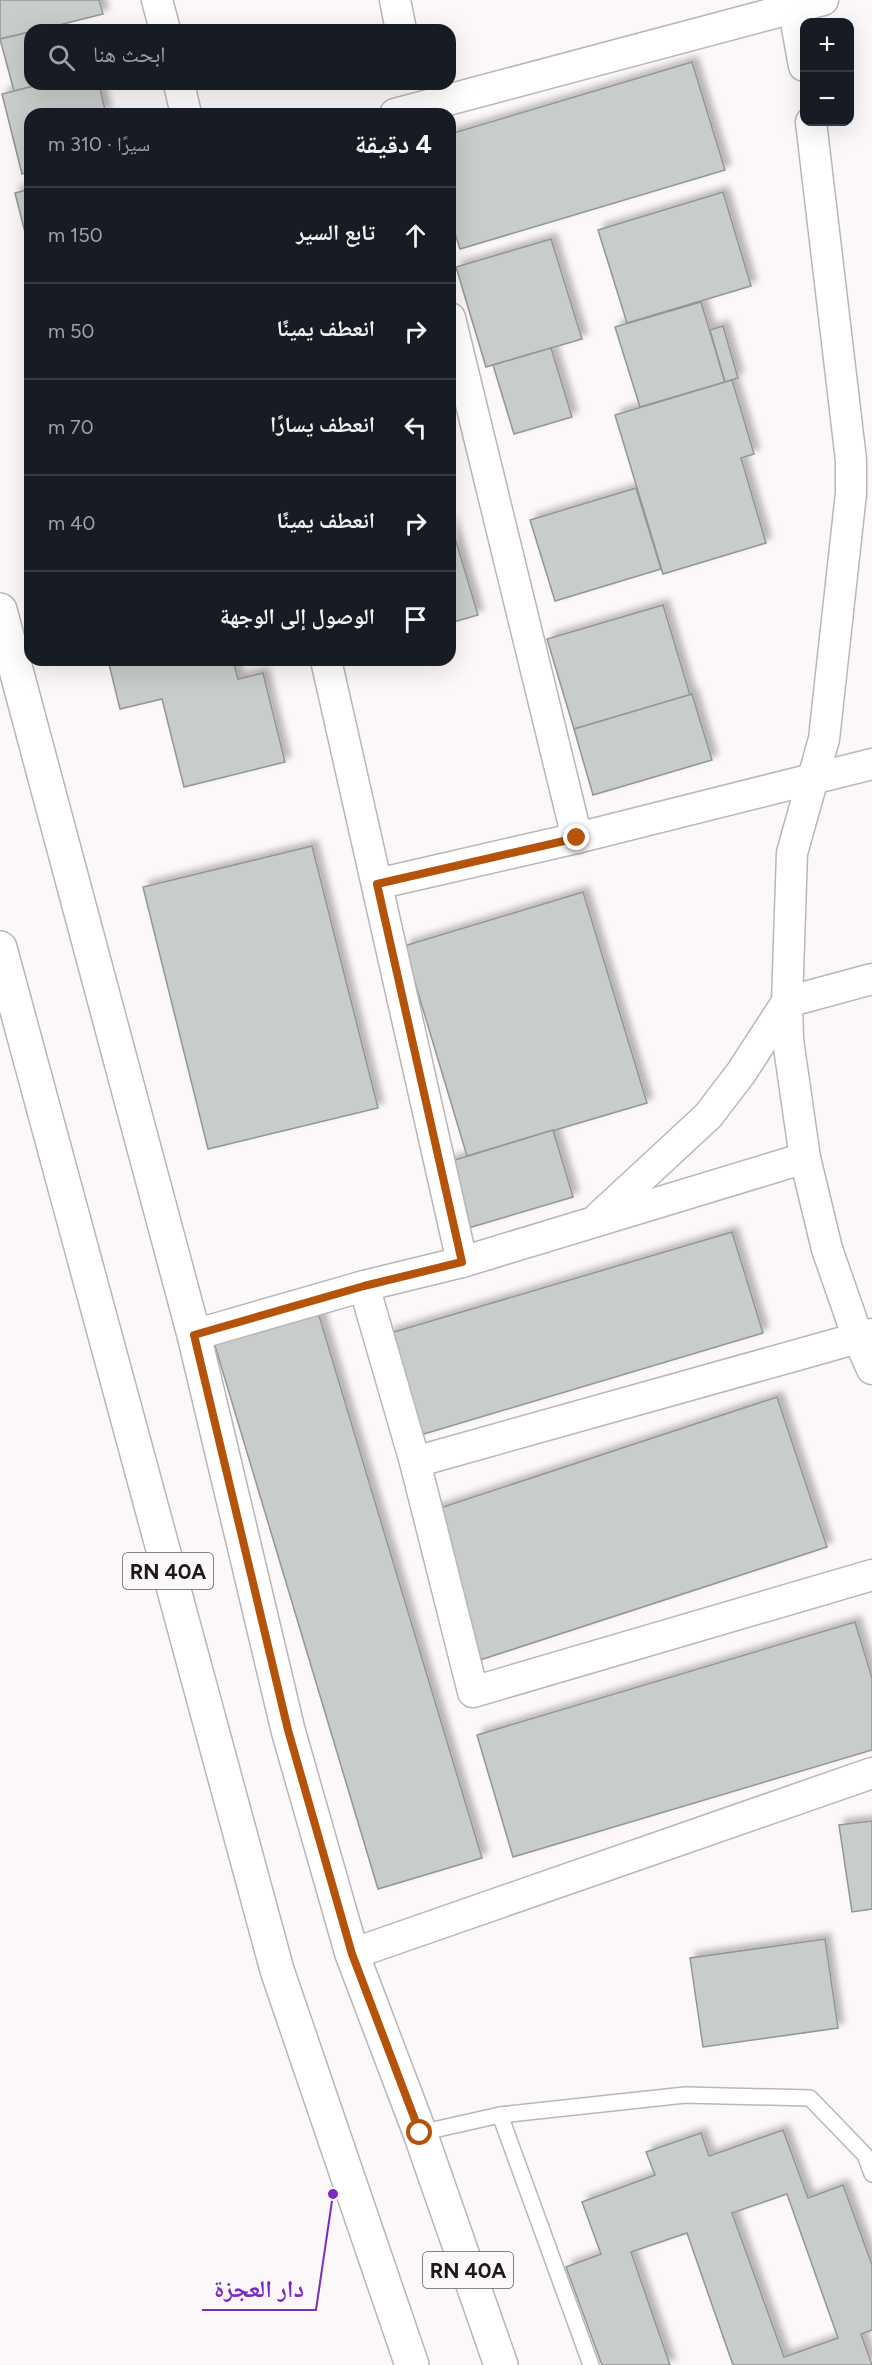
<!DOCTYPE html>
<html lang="ar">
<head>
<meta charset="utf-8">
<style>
	:root { --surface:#171b24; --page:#20242c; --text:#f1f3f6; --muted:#9ea1a6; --line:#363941 }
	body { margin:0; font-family:Figtree,"Noto Naskh Arabic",sans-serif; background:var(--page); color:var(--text); direction:rtl }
	.controls { position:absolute; right:18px; top:18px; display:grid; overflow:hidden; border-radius:12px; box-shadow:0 6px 24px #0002 }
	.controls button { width:54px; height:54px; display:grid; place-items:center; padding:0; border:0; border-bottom:2px solid var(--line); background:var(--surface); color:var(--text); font:30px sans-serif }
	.stop { position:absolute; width:18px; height:18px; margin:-14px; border:4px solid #b45309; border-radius:50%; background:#fff }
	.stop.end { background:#b45309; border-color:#fff; box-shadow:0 2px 6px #0008 }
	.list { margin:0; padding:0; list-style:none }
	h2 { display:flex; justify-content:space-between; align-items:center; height:78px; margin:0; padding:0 24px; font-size:26px }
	h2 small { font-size:20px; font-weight:400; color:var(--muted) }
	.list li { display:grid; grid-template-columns:39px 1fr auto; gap:18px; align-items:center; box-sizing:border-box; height:96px; padding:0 24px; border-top:2px solid var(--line) }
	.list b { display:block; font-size:22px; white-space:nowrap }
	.list em { font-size:20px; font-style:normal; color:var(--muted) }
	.icon { flex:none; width:33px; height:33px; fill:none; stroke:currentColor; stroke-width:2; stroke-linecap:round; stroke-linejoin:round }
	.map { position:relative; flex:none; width:872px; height:2365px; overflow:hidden; direction:ltr }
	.search { position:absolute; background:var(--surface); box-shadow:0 6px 24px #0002; left:24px; top:24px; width:432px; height:66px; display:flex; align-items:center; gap:15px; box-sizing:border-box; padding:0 21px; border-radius:18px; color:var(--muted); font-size:22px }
	.panel { position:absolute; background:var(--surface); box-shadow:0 6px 24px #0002; left:24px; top:108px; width:432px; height:558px; border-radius:18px; direction:rtl }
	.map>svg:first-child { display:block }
	.building { fill:#c8ccca; stroke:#929694; stroke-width:1.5; fill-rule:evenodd; filter:url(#shadow) }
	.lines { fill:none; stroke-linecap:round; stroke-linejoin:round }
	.lane-casing { stroke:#bab6b8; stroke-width:18 }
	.street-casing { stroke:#bab6b8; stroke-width:33 }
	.primary-casing { stroke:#bab6b8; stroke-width:36 }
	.lane { stroke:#fff; stroke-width:15 }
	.street { stroke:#fff; stroke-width:30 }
	.primary { stroke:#fff; stroke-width:33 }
	.route { stroke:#b45309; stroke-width:8 }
	.labels { text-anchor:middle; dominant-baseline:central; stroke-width:5; stroke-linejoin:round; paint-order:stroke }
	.shield { fill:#fcf7f9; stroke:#5e5c5d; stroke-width:1.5 }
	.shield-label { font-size:21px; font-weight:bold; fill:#1b1a1a }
	.leader { fill:none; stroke:#7b2cbf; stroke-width:2 }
	.callout-dot { fill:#7b2cbf; stroke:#fcf7f9; stroke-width:2 }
	.callout-label { font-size:24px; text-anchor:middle; font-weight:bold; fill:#7b2cbf; stroke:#fcf7f9; stroke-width:5; stroke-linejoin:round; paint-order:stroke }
</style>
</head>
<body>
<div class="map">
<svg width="872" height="2365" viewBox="0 0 872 2365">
	<defs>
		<filter id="shadow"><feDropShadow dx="5.5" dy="-5.5" stdDeviation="3" flood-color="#0004"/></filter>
	</defs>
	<rect width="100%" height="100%" fill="#fcf7f9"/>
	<g class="building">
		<path d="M 0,0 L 99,0 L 103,14 L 39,30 L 30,30 L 30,32 L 0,39 Z"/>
		<path d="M 61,25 L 62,30 L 39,30 Z"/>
		<path d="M 30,32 L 30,84 L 42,84 L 14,91 L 0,39 Z"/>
		<path d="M 692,62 L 725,170 L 460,249 L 450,218 L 450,134 Z"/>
		<path d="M 42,84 L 99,84 L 106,114 L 30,114 L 30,172 L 22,174 L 2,94 Z"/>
		<path d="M 30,189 L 30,252 L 15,193 Z"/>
		<path d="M 723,192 L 751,286 L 627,323 L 598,230 Z"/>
		<path d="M 551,239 L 582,339 L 486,367 L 456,267 Z"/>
		<path d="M 701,302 L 725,382 L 640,407 L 615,327 Z"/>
		<path d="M 723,326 L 738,378 L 725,382 L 710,330 Z"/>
		<path d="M 551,348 L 572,417 L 514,434 L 493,365 Z"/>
		<path d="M 732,380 L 754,454 L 741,458 L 766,543 L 663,574 L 615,415 Z"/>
		<path d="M 636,488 L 661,569 L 555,601 L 530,520 Z"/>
		<path d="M 450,521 L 478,615 L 450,623 Z"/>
		<path d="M 663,605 L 690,695 L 574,729 L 547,639 Z"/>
		<path d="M 108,660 L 233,660 L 238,679 L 263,673 L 285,762 L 184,787 L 162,699 L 120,709 Z"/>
		<path d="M 692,694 L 712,760 L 593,795 L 574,729 Z"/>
		<path d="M 312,846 L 378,1108 L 208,1149 L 143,887 Z"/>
		<path d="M 583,892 L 647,1103 L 467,1156 L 404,946 Z"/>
		<path d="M 553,1130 L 573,1197 L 465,1229 L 445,1163 Z"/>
		<path d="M 732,1232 L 763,1333 L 417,1436 L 387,1334 Z"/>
		<path d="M 317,1309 L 482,1858 L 378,1889 L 213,1339 Z"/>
		<path d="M 777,1397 L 827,1547 L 480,1660 L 431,1511 Z"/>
		<path d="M 855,1622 L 872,1678 L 872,1750 L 513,1857 L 477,1735 Z"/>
		<path d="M 872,1821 L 872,1909 L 852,1912 L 839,1825 Z"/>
		<path d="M 825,1939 L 838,2028 L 703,2047 L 690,1958 Z"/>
		<path d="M 783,2130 L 808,2198 L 843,2185 L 872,2265 L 872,2330 L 861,2334 L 872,2365 L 733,2365 L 687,2233 L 631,2252 L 670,2365 L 602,2365 L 566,2267 L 601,2254 L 582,2202 L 655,2175 L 646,2152 L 701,2133 L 709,2156 ZM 787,2194 L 838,2338 L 784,2357 L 732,2213 Z"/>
	</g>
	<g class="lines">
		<defs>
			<g id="lane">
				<path d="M 500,2115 L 591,2365"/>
				<path d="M 420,2133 L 500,2115 L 685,2095 L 810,2098 L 865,2155 L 872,2174"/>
			</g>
			<g id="street">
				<path d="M 157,0 L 165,30"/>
				<path d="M 395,0 L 401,30"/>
				<path d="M 792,0 L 804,66"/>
				<path d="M 179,84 L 186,114"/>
				<path d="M 395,114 L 823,0"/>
				<path d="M 811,122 L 851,460 L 851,493 L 824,739 L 792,853 L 787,1002 L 788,1040 L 805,1158 L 827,1249 L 858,1338 L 872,1369"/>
				<path d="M 450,318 L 577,838"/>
				<path d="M 326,660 L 462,1262"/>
				<path d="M 377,884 L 577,838 L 872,764"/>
				<path d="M 599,1217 L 708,1116 L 741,1073 L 787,1002 L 872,979"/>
				<path d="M 364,1286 L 415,1462 L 473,1692 L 872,1575"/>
				<path d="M 194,1335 L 364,1286 L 462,1262 L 805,1158"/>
				<path d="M 415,1462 L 872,1334"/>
				<path d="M 352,1954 L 872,1773"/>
			</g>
			<g id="primary">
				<path d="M 0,610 L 194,1335 L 288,1730 L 352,1954 L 420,2133 L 501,2365"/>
				<path d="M 0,948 L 277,1970 L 412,2365"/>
			</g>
		</defs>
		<use href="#lane" class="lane-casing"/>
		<use href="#street" class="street-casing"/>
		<use href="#primary" class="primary-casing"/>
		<use href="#lane" class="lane"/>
		<use href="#street" class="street"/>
		<use href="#primary" class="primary"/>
	</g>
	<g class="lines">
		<path class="route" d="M 420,2133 L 352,1954 L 288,1730 L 194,1335 L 364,1286 L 462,1262 L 377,884 L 577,838"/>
	</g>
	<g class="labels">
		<g class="shield">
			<rect x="123" y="1553" width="90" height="36" rx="4.5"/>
			<rect x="423" y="2252" width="90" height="36" rx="4.5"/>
		</g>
		<g class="shield-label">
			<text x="168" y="1571">RN 40A</text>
			<text x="468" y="2270">RN 40A</text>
		</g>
	</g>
	<path class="leader" d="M333 2194L316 2310H202"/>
	<circle class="callout-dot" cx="333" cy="2194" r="6"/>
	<g class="callout-label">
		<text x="259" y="2297">دار العجزة</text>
	</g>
</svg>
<div class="controls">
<button>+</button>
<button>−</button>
</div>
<div class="stop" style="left:420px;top:2133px"></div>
<div class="stop end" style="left:577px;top:838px"></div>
<div class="search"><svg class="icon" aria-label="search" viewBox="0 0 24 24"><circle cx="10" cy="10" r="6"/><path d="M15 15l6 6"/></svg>ابحث هنا</div>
<section class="panel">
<h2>4 دقيقة<small>سيرًا · 310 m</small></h2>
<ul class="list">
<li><svg class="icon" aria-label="ahead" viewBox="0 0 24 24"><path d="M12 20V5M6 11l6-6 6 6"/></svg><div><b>تابع السير</b></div><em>150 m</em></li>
<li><svg class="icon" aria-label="right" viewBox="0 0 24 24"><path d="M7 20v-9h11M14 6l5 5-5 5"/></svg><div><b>انعطف يمينًا</b></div><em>50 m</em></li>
<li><svg class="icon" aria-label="left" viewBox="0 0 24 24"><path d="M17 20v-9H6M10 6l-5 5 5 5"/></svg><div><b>انعطف يسارًا</b></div><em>70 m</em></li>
<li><svg class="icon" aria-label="right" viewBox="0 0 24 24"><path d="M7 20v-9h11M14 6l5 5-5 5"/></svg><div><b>انعطف يمينًا</b></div><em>40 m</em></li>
<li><svg class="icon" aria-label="arrive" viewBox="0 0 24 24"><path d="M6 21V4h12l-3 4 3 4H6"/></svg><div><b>الوصول إلى الوجهة</b></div></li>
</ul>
</section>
</div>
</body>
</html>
